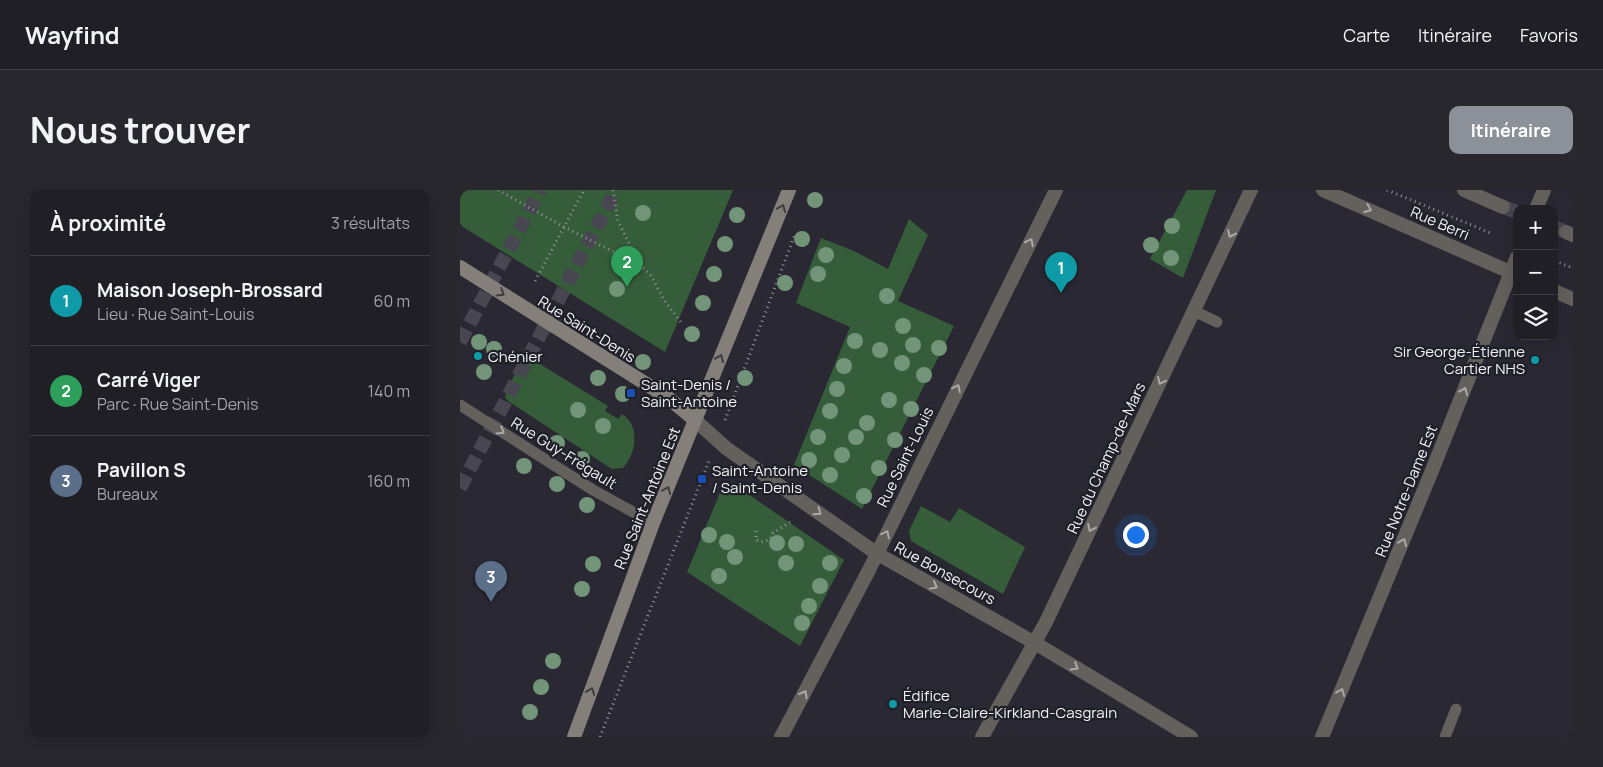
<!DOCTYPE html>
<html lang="fr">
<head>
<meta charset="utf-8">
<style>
	:root { --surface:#201f26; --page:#28272e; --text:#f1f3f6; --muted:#a2a2a7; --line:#3d3d43; --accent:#8c9099 }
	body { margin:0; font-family:Manrope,sans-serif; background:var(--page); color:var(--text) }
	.controls { position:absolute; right:15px; top:15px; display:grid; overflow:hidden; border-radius:10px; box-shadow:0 5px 20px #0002 }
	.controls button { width:45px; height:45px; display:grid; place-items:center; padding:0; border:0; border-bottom:1px solid var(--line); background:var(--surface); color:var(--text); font:25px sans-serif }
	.you { position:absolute; left:675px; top:344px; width:18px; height:18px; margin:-12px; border:4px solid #fff; border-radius:50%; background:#1a73e8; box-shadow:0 0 0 8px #1a73e833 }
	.badge { display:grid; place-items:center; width:32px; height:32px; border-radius:50%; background:var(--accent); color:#fff; font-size:16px; font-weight:700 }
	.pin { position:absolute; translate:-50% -41px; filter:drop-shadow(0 1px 2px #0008) }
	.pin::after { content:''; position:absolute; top:26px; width:18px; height:15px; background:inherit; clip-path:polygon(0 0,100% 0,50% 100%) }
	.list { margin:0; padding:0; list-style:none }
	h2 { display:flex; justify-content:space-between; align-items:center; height:65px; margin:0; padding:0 20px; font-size:21px }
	h2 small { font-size:16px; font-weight:400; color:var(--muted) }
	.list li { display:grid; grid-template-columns:32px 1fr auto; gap:15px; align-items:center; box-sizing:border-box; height:90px; padding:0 20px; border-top:1px solid var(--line) }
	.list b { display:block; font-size:19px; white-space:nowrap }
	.list p { margin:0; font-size:16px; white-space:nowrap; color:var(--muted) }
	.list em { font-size:16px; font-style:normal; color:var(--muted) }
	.icon { flex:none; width:28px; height:28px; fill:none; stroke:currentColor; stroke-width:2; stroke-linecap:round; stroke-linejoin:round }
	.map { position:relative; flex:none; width:1113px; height:547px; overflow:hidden; border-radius:10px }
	header { display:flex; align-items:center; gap:30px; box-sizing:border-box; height:70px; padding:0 25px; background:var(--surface); border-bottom:1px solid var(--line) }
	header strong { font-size:24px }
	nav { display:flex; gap:28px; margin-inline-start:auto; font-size:18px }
	.intro { display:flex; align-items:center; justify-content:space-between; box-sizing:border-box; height:120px; padding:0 30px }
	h1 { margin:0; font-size:35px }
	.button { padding:12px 22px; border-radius:10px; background:var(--accent); color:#fff; font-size:18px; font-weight:700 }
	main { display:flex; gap:30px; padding:0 30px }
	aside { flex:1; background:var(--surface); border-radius:10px; box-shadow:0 5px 20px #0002 }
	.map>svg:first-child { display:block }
	.green { fill:#365d3a }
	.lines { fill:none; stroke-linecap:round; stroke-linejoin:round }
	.tertiary-tunnel { stroke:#484751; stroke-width:14; stroke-dasharray:14 7; stroke-linecap:butt }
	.trunk-tunnel { stroke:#484751; stroke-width:14; stroke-dasharray:14 7; stroke-linecap:butt }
	.path { stroke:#95949c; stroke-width:3; stroke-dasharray:1 4; stroke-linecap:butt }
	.service { stroke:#64615d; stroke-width:11 }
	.minor { stroke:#64615d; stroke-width:14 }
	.tertiary { stroke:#64615d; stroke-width:14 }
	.secondary { stroke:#847f79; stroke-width:14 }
	.tree { fill:#729579 }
	.oneway { stroke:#3e3c41 }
	.oneway2 { stroke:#abaaaa }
	.culture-dot { fill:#0f9aa8; stroke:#202029; stroke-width:2 }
	.transit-dot { fill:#1a4fb4; stroke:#202029; stroke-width:2 }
	.labels { text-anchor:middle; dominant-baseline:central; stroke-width:4.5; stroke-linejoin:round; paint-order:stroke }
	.street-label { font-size:15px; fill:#f2f2f8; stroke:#202029 }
	.poi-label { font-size:15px; fill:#f2f2f8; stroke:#202029; text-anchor:start }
</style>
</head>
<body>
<header>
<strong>Wayfind</strong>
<nav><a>Carte</a><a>Itinéraire</a><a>Favoris</a></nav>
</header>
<div class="intro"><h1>Nous trouver</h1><a class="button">Itinéraire</a></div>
<main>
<aside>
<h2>À proximité<small>3 résultats</small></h2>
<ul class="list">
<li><span class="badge" style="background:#0f9aa8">1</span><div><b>Maison Joseph-Brossard</b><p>Lieu · Rue Saint-Louis</p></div><em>60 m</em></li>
<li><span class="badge" style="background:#2e9e5b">2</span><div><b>Carré Viger</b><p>Parc · Rue Saint-Denis</p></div><em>140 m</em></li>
<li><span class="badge" style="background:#5c6f8a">3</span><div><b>Pavillon S</b><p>Bureaux</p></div><em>160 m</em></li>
</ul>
</aside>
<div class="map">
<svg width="1113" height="547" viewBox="0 0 1113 547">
	<rect width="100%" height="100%" fill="#2a2933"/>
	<g class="green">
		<path d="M 0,0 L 273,0 L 205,162 L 3,37 L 0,33 Z"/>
		<path d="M 727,0 L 756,0 L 723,88 L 690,69 Z"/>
		<path d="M 449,29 L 468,45 L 438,111 L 494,136 L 402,319 L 334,275 L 390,137 L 336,113 L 361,48 L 394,61 L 428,79 Z"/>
		<path d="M 67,166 L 148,216 L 145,221 L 158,229 L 162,224 C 180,236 177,262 163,278 L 152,279 L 48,211 L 45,207 L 47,199 L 63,169 Z"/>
		<path d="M 267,293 L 272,293 L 384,370 L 340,456 L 227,382 L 262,298 Z"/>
		<path d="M 461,316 L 490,332 L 499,318 L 565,357 L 543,404 L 451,351 L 449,341 Z"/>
	</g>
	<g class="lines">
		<g class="tertiary-tunnel">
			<path d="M 1043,17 L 1057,22"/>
			<path d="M 1094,37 L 1106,42"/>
		</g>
		<g class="trunk-tunnel">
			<path d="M 0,152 L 80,0"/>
			<path d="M 0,298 L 156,0"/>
		</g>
		<g class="path">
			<path d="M 38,0 L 104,37 L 180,75"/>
			<path d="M 153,0 L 158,31 L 180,75 L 190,84 L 204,110 L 223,135"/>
			<path d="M 927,0 L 1033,44"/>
			<path d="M 1095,71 L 1113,78"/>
			<path d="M 75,91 L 124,0"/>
			<path d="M 265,230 L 335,44"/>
			<path d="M 296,341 L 296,350 L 300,352 L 309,350 L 313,343 L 333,330"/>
			<path d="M 140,547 L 249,271"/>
		</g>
		<g class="service">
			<path d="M 734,121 L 757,132"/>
			<path d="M 0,215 L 133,300 L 193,333"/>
			<path d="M 985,547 L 996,519"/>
		</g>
		<g class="minor">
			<path d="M 863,0 L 1057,85"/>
			<path d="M 1094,101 L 1113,109"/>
			<path d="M 235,230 L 266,258 L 416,363 L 575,453 L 731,547"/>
			<path d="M 321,547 L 409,380 L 596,0"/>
			<path d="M 522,547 L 586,432 L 791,0"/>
		</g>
		<g class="tertiary">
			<path d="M 1004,0 L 1043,17"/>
			<path d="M 1076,19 L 1084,0"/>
			<path d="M 1106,42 L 1113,45"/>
			<path d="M 862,547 L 971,283 L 1057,67"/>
		</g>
		<g class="secondary">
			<path d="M 0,77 L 207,207 L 235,230"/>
			<path d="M 114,547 L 193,333 L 329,0"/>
		</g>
	</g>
	<g class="tree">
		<circle cx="355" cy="10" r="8"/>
		<circle cx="183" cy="23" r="8"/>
		<circle cx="277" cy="25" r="8"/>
		<circle cx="712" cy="36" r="8"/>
		<circle cx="342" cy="49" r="8"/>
		<circle cx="265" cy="54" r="8"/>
		<circle cx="691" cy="55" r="8"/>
		<circle cx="366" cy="65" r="8"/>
		<circle cx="711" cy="68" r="8"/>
		<circle cx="254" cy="84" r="8"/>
		<circle cx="358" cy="84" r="8"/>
		<circle cx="325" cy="93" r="8"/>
		<circle cx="157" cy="99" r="8"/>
		<circle cx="427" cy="106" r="8"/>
		<circle cx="243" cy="113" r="8"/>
		<circle cx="443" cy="136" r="8"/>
		<circle cx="232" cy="144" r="8"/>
		<circle cx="395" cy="151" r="8"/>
		<circle cx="19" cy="152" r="8"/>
		<circle cx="453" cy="155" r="8"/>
		<circle cx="479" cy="158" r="8"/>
		<circle cx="34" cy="159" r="8"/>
		<circle cx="420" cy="160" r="8"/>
		<circle cx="183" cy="172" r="8"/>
		<circle cx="442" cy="173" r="8"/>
		<circle cx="384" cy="176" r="8"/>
		<circle cx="24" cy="182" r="8"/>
		<circle cx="464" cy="185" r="8"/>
		<circle cx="138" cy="188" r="8"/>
		<circle cx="285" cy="188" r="8"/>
		<circle cx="377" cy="199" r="8"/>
		<circle cx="163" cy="204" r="8"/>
		<circle cx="429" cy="210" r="8"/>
		<circle cx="451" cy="219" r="8"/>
		<circle cx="118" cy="220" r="8"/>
		<circle cx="370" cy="221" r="8"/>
		<circle cx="407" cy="233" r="8"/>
		<circle cx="143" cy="236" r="8"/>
		<circle cx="358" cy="247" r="8"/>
		<circle cx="396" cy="247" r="8"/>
		<circle cx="435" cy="250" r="8"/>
		<circle cx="97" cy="253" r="8"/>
		<circle cx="382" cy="265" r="8"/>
		<circle cx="122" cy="269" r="8"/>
		<circle cx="349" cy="270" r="8"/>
		<circle cx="64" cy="276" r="8"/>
		<circle cx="419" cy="278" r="8"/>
		<circle cx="370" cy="285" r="8"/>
		<circle cx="97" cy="294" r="8"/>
		<circle cx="404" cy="306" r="8"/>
		<circle cx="127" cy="315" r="8"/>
		<circle cx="249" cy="345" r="8"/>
		<circle cx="267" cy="352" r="8"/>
		<circle cx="317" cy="353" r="8"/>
		<circle cx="336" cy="354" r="8"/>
		<circle cx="275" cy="367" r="8"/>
		<circle cx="326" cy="373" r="8"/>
		<circle cx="370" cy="373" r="8"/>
		<circle cx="133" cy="374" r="8"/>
		<circle cx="259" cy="386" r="8"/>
		<circle cx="360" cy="396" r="8"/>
		<circle cx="122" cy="399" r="8"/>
		<circle cx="349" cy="416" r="8"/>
		<circle cx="342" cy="433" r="8"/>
		<circle cx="93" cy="471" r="8"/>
		<circle cx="81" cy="497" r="8"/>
		<circle cx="70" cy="522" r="8"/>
	</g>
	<defs><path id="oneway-chevron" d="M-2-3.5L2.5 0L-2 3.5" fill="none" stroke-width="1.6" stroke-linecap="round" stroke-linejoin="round" transform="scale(1.25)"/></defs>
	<g class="oneway">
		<use href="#oneway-chevron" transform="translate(322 18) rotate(-68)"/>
		<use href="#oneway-chevron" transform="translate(41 103) rotate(32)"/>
		<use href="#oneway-chevron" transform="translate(260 168) rotate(-68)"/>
		<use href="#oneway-chevron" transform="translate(207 300) rotate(-68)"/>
		<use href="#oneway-chevron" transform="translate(131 501) rotate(-70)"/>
	</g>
	<g class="oneway2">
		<use href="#oneway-chevron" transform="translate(908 19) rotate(23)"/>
		<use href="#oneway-chevron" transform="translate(771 44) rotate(115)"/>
		<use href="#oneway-chevron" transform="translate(570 52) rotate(-63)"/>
		<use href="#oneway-chevron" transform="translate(701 191) rotate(115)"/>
		<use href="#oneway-chevron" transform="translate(497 198) rotate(-64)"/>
		<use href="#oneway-chevron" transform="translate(1004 201) rotate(-68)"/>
		<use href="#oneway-chevron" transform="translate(41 241) rotate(32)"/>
		<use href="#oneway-chevron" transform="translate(358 322) rotate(35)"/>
		<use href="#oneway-chevron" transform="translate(631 338) rotate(115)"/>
		<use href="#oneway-chevron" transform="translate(426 344) rotate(-64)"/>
		<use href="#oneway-chevron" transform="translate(943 352) rotate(-68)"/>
		<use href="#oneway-chevron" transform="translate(474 396) rotate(29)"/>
		<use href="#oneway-chevron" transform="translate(615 477) rotate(31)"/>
		<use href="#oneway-chevron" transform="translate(881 502) rotate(-68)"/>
		<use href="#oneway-chevron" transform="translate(344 504) rotate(-62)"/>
	</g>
	<g class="culture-dot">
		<circle cx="18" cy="166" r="5"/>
		<circle cx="1075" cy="170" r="5"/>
		<circle cx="433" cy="514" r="5"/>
	</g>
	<g class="transit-dot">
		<rect x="166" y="198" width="10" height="10" rx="2.5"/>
		<rect x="237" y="284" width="10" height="10" rx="2.5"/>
	</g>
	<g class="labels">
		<g class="street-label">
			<text transform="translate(980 33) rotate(23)">Rue Berri</text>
			<text transform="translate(127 139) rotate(32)">Rue Saint-Denis</text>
			<text transform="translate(104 263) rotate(32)">Rue Guy-Frégault</text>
			<text transform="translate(445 267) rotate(-64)">Rue Saint-Louis</text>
			<text transform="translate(646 268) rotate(-65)">Rue du Champ-de-Mars</text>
			<text transform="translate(946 301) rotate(-68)">Rue Notre-Dame Est</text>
			<text transform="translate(187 308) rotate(-68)">Rue Saint-Antoine Est</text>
			<text transform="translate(485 383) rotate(29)">Rue Bonsecours</text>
		</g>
		<g class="poi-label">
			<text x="1065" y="161" text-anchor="end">Sir George-Étienne<tspan x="1065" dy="17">Cartier NHS</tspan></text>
			<text x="28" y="166">Chénier</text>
			<text x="181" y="194">Saint-Denis /<tspan x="181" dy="17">Saint-Antoine</tspan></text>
			<text x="252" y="280">Saint-Antoine<tspan x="252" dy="17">/ Saint-Denis</tspan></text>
			<text x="443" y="505">Édifice<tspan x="443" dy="17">Marie-Claire-Kirkland-Casgrain</tspan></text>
		</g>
	</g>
</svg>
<div class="controls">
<button>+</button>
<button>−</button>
<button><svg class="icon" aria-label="layers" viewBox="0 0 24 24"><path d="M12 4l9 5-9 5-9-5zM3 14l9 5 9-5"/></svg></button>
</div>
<div class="you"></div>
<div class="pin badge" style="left:601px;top:103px;background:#0f9aa8">1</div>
<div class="pin badge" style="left:167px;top:97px;background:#2e9e5b">2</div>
<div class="pin badge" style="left:31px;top:412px;background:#5c6f8a">3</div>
</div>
</main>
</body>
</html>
